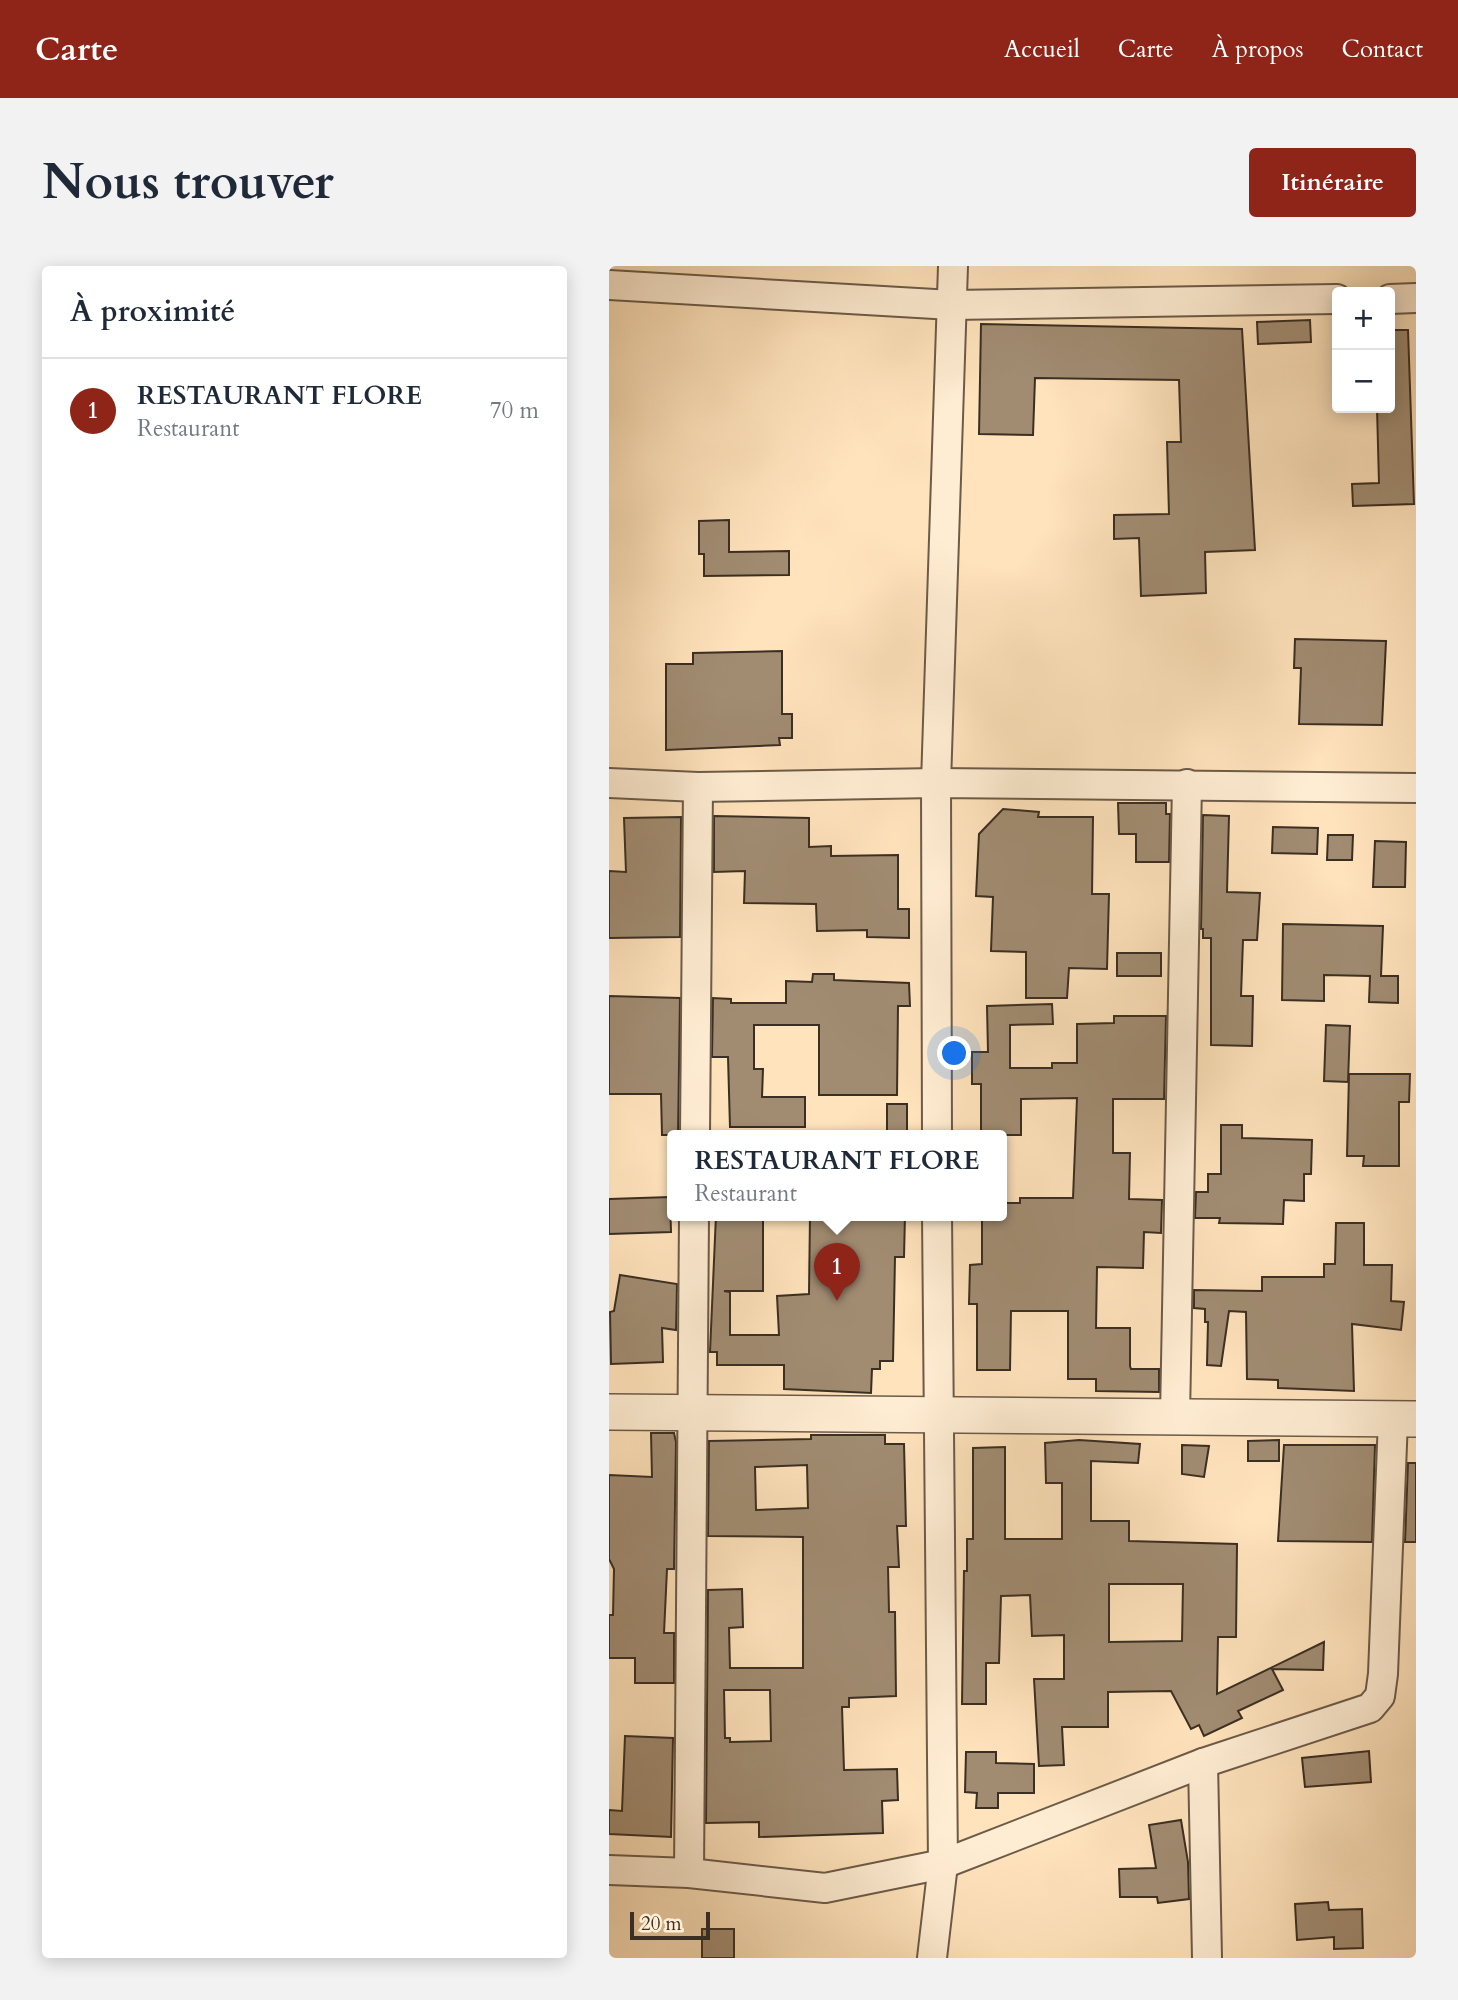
<!DOCTYPE html>
<html lang="fr">
<head>
<meta charset="utf-8">
<style>
	:root { --surface:#fff; --page:#f2f2f3; --text:#1f2937; --muted:#747a83; --line:#e0e1e3; --accent:#8f2418 }
	body { margin:0; font-family:Cardo,serif; background:var(--page); color:var(--text) }
	.controls { position:absolute; right:21px; top:21px; display:grid; overflow:hidden; border-radius:7px; box-shadow:0 4px 18px #0003 }
	.controls button { width:63px; height:63px; display:grid; place-items:center; padding:0; border:0; border-bottom:2px solid var(--line); background:var(--surface); color:var(--text); font:35px sans-serif }
	.scale { position:absolute; left:21px; bottom:18px; width:80px; box-sizing:border-box; padding-left:7px; border:4px solid #3b2e22; border-top:0; font-size:19px; line-height:24px; white-space:nowrap; color:#3b2e22; -webkit-text-stroke:5px #ffedd3; paint-order:stroke }
	.you { position:absolute; left:346px; top:788px; width:24px; height:24px; margin:-18px; border:5px solid #fff; border-radius:50%; background:#1a73e8; box-shadow:0 0 0 10px #1a73e833 }
	.badge { display:grid; place-items:center; width:46px; height:46px; border-radius:50%; background:var(--accent); color:#fff; font-size:23px; font-weight:700 }
	.pin { position:absolute; translate:-50% -58px; filter:drop-shadow(0 2px 4px #0008) }
	.pin::after { content:''; position:absolute; top:37px; width:24px; height:21px; background:inherit; clip-path:polygon(0 0,100% 0,50% 100%) }
	.popup { position:absolute; left:58px; top:864px; width:340px; height:91px; box-sizing:border-box; display:grid; place-content:center; border-radius:7px; background:var(--surface); filter:drop-shadow(0 2px 5px #0005); font-size:23px; white-space:nowrap; color:var(--muted) }
	.popup b { font-size:26px; color:var(--text) }
	.popup::after { content:''; position:absolute; left:50%; top:100%; margin-left:-14px; border:14px solid transparent; border-top-color:var(--surface) }
	.list { margin:0; padding:0; list-style:none }
	h2 { display:flex; justify-content:space-between; align-items:center; height:91px; margin:0; padding:0 28px; font-size:30px }
	h2 small { font-size:23px; font-weight:400; color:var(--muted) }
	.list li { display:grid; grid-template-columns:46px 1fr auto; gap:21px; align-items:center; box-sizing:border-box; height:105px; padding:0 28px; border-top:2px solid var(--line) }
	.list b { display:block; font-size:26px; white-space:nowrap }
	.list p { margin:0; font-size:23px; white-space:nowrap; color:var(--muted) }
	.list em { font-size:23px; font-style:normal; color:var(--muted) }
	.map { position:relative; flex:none; width:807px; height:1692px; overflow:hidden; border-radius:7px }
	header { display:flex; align-items:center; gap:42px; box-sizing:border-box; height:98px; padding:0 35px; background:var(--accent); color:#fff }
	header strong { font-size:33px }
	nav { display:flex; gap:38px; margin-inline-start:auto; font-size:24px }
	.intro { display:flex; align-items:center; justify-content:space-between; box-sizing:border-box; height:168px; padding:0 42px }
	h1 { margin:0; font-size:49px }
	.button { padding:18px 32px; border-radius:7px; background:var(--accent); color:#fff; font-size:24px; font-weight:700 }
	main { display:flex; gap:42px; padding:0 42px }
	aside { flex:1; background:var(--surface); border-radius:7px; box-shadow:0 4px 18px #0003 }
	.map>svg:first-child { display:block }
	.building { fill:#a18c72; stroke:#3b2e22; stroke-width:2; fill-rule:evenodd }
	.lines { fill:none; stroke-linecap:round; stroke-linejoin:round }
	.minor-casing { stroke:#6c5b48; stroke-width:32 }
	.tertiary-casing { stroke:#6c5b48; stroke-width:38 }
	.minor { stroke:#ffedd3; stroke-width:28 }
	.tertiary { stroke:#ffedd3; stroke-width:35 }
</style>
</head>
<body>
<header>
<strong>Carte</strong>
<nav><a>Accueil</a><a>Carte</a><a>À propos</a><a>Contact</a></nav>
</header>
<div class="intro"><h1>Nous trouver</h1><a class="button">Itinéraire</a></div>
<main>
<aside>
<h2>À proximité<small></small></h2>
<ul class="list">
<li><span class="badge">1</span><div><b>RESTAURANT FLORE</b><p>Restaurant</p></div><em>70 m</em></li>
</ul>
</aside>
<div class="map">
<svg width="807" height="1692" viewBox="0 0 807 1692">
	<rect width="100%" height="100%" fill="#ffe3bc"/>
	<filter id="stains"><feTurbulence type="fractalNoise" baseFrequency=".00286" numOctaves="4"/><feColorMatrix values="0 0 0 0 .2 0 0 0 0 .09 0 0 0 0 .02 0 0 0 .5 -.17"/></filter>
	<radialGradient id="worn" r=".72"><stop offset=".6" stop-color="#630" stop-opacity="0"/><stop offset="1" stop-color="#630" stop-opacity=".3"/></radialGradient>
	<g class="building">
		<path d="M 701,54 L 702,76 L 649,78 L 648,56 Z"/>
		<path d="M 372,58 L 633,63 L 646,284 L 596,286 L 597,327 L 532,330 L 530,272 L 505,273 L 505,249 L 560,248 L 558,176 L 572,176 L 570,114 L 426,112 L 424,169 L 370,168 Z"/>
		<path d="M 781,64 L 799,64 L 805,238 L 744,240 L 743,218 L 770,217 L 768,142 L 781,142 Z"/>
		<path d="M 120,254 L 120,286 L 180,285 L 180,309 L 95,310 L 95,288 L 90,288 L 90,255 Z"/>
		<path d="M 686,373 L 777,375 L 773,459 L 690,458 L 692,402 L 685,402 Z"/>
		<path d="M 173,385 L 173,448 L 183,448 L 183,472 L 170,472 L 171,479 L 57,484 L 57,398 L 84,398 L 84,387 Z"/>
		<path d="M 509,537 L 557,537 L 557,548 L 561,548 L 560,596 L 527,596 L 527,568 L 510,568 Z"/>
		<path d="M 394,543 L 430,546 L 429,551 L 484,551 L 483,628 L 500,628 L 498,703 L 460,702 L 458,732 L 417,732 L 417,686 L 382,685 L 384,631 L 367,630 L 370,568 Z"/>
		<path d="M 594,549 L 620,550 L 618,626 L 651,627 L 648,674 L 634,674 L 632,730 L 644,730 L 643,780 L 602,779 L 602,672 L 594,672 L 594,663 L 592,663 Z"/>
		<path d="M 105,550 L 200,552 L 200,581 L 222,580 L 222,590 L 289,589 L 289,643 L 300,643 L 300,672 L 258,671 L 258,664 L 208,665 L 207,638 L 135,637 L 136,605 L 105,606 Z"/>
		<path d="M 72,551 L 71,671 L 0,672 L 0,605 L 17,606 L 15,552 Z"/>
		<path d="M 664,561 L 709,562 L 708,588 L 663,587 Z"/>
		<path d="M 719,569 L 744,569 L 743,594 L 718,594 Z"/>
		<path d="M 766,575 L 797,576 L 796,621 L 764,621 Z"/>
		<path d="M 674,658 L 774,660 L 772,710 L 789,710 L 789,737 L 760,736 L 761,710 L 715,709 L 715,735 L 673,734 Z"/>
		<rect x="508" y="687" width="44" height="23"/>
		<path d="M 204,708 L 225,708 L 225,714 L 300,717 L 301,740 L 289,740 L 288,829 L 210,829 L 210,759 L 145,759 L 145,803 L 154,803 L 153,831 L 196,831 L 196,861 L 121,861 L 119,791 L 103,791 L 104,732 L 122,733 L 122,737 L 177,737 L 177,715 L 203,716 Z"/>
		<path d="M 0,730 L 71,732 L 69,869 L 53,869 L 52,828 L 0,828 Z"/>
		<path d="M 443,738 L 444,758 L 401,759 L 401,802 L 443,802 L 443,797 L 468,797 L 468,758 L 505,757 L 505,750 L 557,750 L 555,833 L 504,833 L 504,887 L 521,887 L 520,933 L 553,934 L 552,967 L 535,966 L 534,1002 L 488,1001 L 487,1062 L 521,1062 L 521,1100 L 522,1103 L 550,1103 L 550,1126 L 487,1125 L 487,1113 L 459,1113 L 459,1045 L 402,1045 L 401,1104 L 368,1104 L 368,1038 L 360,1038 L 361,999 L 373,998 L 373,949 L 393,949 L 393,937 L 411,937 L 411,932 L 464,932 L 468,832 L 412,833 L 412,869 L 372,869 L 372,818 L 363,818 L 363,786 L 379,786 L 378,740 Z"/>
		<path d="M 717,759 L 741,760 L 739,816 L 715,815 Z"/>
		<path d="M 740,808 L 801,808 L 800,836 L 790,836 L 790,900 L 754,900 L 755,890 L 738,890 Z"/>
		<rect x="278" y="838" width="20" height="31"/>
		<path d="M 612,859 L 633,859 L 633,872 L 703,874 L 702,908 L 695,908 L 695,935 L 675,934 L 674,958 L 610,957 L 611,952 L 586,952 L 587,926 L 599,926 L 599,908 L 612,908 Z"/>
		<path d="M 61,931 L 62,966 L 0,968 L 0,933 Z"/>
		<path d="M 107,949 L 154,949 L 154,1025 L 115,1025 L 121,1026 L 121,1069 L 170,1069 L 168,1030 L 200,1028 L 201,949 L 296,949 L 295,991 L 286,991 L 284,1095 L 271,1095 L 271,1103 L 263,1103 L 262,1127 L 175,1123 L 175,1099 L 108,1099 L 108,1086 L 101,1086 Z"/>
		<path d="M 727,957 L 755,957 L 755,999 L 783,999 L 782,1035 L 795,1036 L 792,1064 L 743,1058 L 745,1125 L 669,1122 L 669,1114 L 638,1113 L 637,1046 L 620,1045 L 612,1100 L 598,1099 L 599,1056 L 596,1056 L 596,1043 L 585,1042 L 585,1024 L 653,1025 L 653,1011 L 715,1011 L 715,998 L 726,998 Z"/>
		<path d="M 11,1009 L 68,1018 L 67,1064 L 53,1062 L 54,1096 L 2,1098 L 1,1046 L 5,1045 Z"/>
		<path d="M 42,1167 L 65,1167 L 67,1176 L 65,1303 L 58,1303 L 55,1367 L 65,1367 L 65,1417 L 26,1417 L 26,1392 L 0,1392 L 0,1349 L 4,1349 L 5,1303 L 0,1293 L 0,1209 L 43,1211 Z"/>
		<path d="M 202,1169 L 276,1169 L 276,1178 L 295,1178 L 297,1260 L 288,1260 L 290,1301 L 279,1301 L 280,1346 L 286,1346 L 287,1430 L 240,1432 L 240,1441 L 233,1441 L 235,1504 L 288,1503 L 289,1534 L 273,1535 L 274,1567 L 150,1571 L 150,1556 L 97,1557 L 99,1324 L 133,1323 L 134,1361 L 120,1362 L 121,1402 L 194,1402 L 194,1271 L 99,1270 L 100,1175 L 202,1173 ZM 198,1199 L 199,1242 L 147,1244 L 146,1201 ZM 115,1424 L 161,1424 L 162,1475 L 121,1476 L 121,1472 L 116,1472 Z"/>
		<path d="M 470,1174 L 531,1178 L 529,1197 L 482,1195 L 482,1255 L 520,1255 L 520,1275 L 628,1278 L 627,1371 L 609,1371 L 608,1428 L 715,1376 L 714,1404 L 663,1403 L 674,1424 L 629,1445 L 633,1452 L 595,1470 L 590,1459 L 582,1463 L 562,1425 L 499,1426 L 499,1461 L 453,1461 L 455,1499 L 430,1500 L 425,1413 L 455,1413 L 455,1369 L 423,1370 L 421,1329 L 392,1330 L 390,1397 L 377,1397 L 377,1438 L 353,1438 L 355,1305 L 358,1305 L 358,1273 L 364,1273 L 364,1182 L 396,1181 L 396,1273 L 453,1273 L 453,1217 L 437,1217 L 436,1177 ZM 500,1318 L 574,1318 L 573,1375 L 500,1376 Z"/>
		<path d="M 670,1174 L 670,1195 L 639,1195 L 639,1175 Z"/>
		<path d="M 573,1179 L 600,1180 L 595,1211 L 573,1208 Z"/>
		<path d="M 675,1179 L 766,1179 L 763,1276 L 669,1275 Z"/>
		<path d="M 799,1197 L 807,1197 L 807,1276 L 796,1276 Z"/>
		<path d="M 16,1470 L 64,1472 L 62,1571 L 0,1568 L 0,1544 L 13,1545 Z"/>
		<path d="M 760,1485 L 762,1516 L 696,1521 L 693,1492 Z"/>
		<path d="M 357,1486 L 387,1486 L 387,1497 L 425,1498 L 425,1527 L 389,1527 L 389,1542 L 367,1542 L 368,1527 L 356,1526 Z"/>
		<path d="M 572,1554 L 579,1596 L 580,1633 L 549,1637 L 548,1631 L 511,1631 L 510,1603 L 547,1602 L 540,1559 Z"/>
		<path d="M 719,1636 L 720,1644 L 753,1643 L 754,1682 L 725,1683 L 725,1671 L 688,1674 L 686,1638 Z"/>
		<rect x="93" y="1663" width="32" height="29"/>
	</g>
	<g class="lines">
		<defs>
			<g id="minor">
				<path d="M 0,19 L 343,39 L 728,33"/>
				<path d="M 781,33 L 807,32"/>
				<path d="M 0,517 L 89,521 L 327,517 L 807,522"/>
				<path d="M 86,869 L 89,521"/>
				<path d="M 328,869 L 327,517 L 344,0"/>
				<path d="M 566,1150 L 578,518"/>
				<path d="M 594,1497 L 598,1692"/>
				<path d="M 0,1604 L 80,1607 L 216,1622 L 334,1598 L 594,1497 L 761,1442 L 771,1430 L 774,1408 L 784,1153"/>
				<path d="M 80,1607 L 85,949"/>
				<path d="M 323,1692 L 334,1598 L 328,949"/>
			</g>
			<path id="tertiary" d="M 0,1146 L 807,1153"/>
		</defs>
		<use href="#minor" class="minor-casing"/>
		<use href="#tertiary" class="tertiary-casing"/>
		<use href="#minor" class="minor"/>
		<use href="#tertiary" class="tertiary"/>
	</g>
	<rect width="100%" height="100%" filter="url(#stains)"/>
	<rect width="100%" height="100%" fill="url(#worn)"/>
</svg>
<div class="controls">
<button>+</button>
<button>−</button>
</div>
<div class="scale">20 m</div>
<div class="you"></div>
<div class="pin badge" style="left:228px;top:1035px">1</div>
<div class="popup"><b>RESTAURANT FLORE</b>Restaurant</div>
</div>
</main>
</body>
</html>
